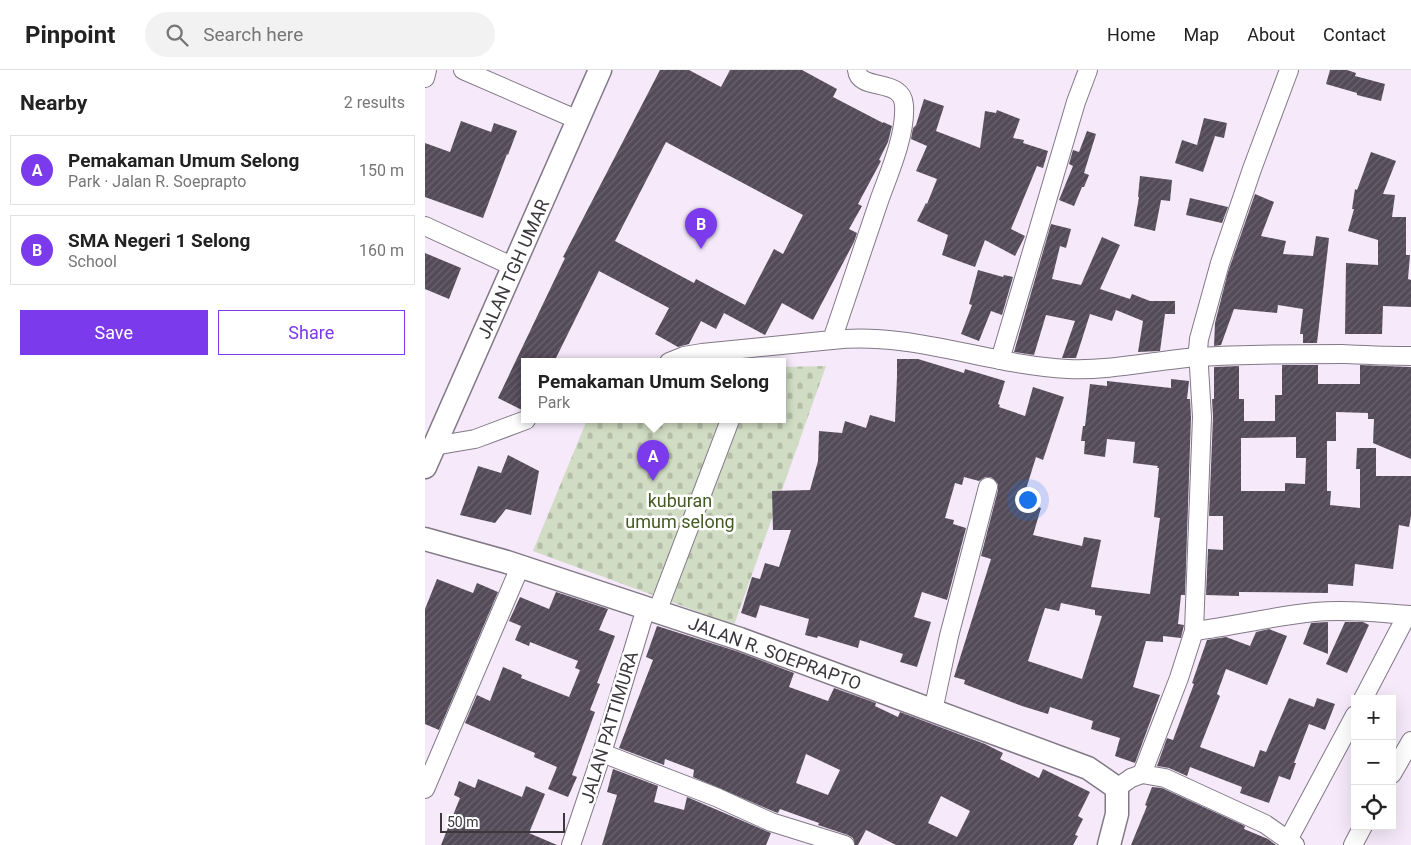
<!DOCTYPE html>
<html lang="en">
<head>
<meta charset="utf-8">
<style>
	:root { --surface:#fff; --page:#f2f2f2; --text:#222; --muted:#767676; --line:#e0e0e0; --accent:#7c3aed }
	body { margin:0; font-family:Roboto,sans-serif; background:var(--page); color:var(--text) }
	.controls { position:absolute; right:15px; bottom:15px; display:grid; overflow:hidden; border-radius:0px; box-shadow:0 5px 20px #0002 }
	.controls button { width:45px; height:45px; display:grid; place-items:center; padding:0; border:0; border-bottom:1px solid var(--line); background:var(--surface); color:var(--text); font:25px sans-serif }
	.scale { position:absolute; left:15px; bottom:12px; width:125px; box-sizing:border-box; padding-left:5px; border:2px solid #3b373d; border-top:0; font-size:14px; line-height:18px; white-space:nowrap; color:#3b373d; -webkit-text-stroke:4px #fff; paint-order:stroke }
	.you { position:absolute; left:602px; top:429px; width:18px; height:18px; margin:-12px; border:4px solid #fff; border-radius:50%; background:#1a73e8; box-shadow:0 0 0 8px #1a73e833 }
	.badge { display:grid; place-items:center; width:32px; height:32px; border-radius:50%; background:var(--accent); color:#fff; font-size:16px; font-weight:700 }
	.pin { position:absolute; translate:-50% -41px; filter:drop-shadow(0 1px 2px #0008) }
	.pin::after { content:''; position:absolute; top:26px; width:18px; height:15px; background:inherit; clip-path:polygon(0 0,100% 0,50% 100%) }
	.popup { position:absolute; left:96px; top:288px; width:265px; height:65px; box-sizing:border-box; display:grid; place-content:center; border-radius:0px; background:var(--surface); filter:drop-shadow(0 1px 4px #0005); font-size:16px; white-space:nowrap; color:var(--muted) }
	.popup b { font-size:19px; color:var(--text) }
	.popup::after { content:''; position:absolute; left:50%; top:100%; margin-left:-10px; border:10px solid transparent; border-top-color:var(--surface) }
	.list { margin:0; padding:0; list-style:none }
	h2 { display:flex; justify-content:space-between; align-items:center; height:65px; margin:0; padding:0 20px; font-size:21px }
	h2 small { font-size:16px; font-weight:400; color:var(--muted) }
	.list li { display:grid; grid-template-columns:32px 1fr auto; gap:15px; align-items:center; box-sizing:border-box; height:70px; margin:0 10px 10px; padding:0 10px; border:1px solid var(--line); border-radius:0px }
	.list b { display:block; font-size:19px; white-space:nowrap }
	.list p { margin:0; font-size:16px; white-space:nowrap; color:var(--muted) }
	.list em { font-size:16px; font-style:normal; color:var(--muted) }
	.actions { display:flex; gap:10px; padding:15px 20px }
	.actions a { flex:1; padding:11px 0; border:1px solid var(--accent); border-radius:0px; text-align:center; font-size:18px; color:var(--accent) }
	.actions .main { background:var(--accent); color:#fff }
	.icon { flex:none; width:28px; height:28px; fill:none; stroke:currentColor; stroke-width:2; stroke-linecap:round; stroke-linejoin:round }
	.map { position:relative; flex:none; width:986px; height:775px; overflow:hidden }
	header { display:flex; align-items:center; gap:30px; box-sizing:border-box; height:70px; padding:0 25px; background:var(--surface); border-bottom:1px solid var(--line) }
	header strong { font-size:24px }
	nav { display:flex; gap:28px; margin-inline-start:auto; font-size:18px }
	.search { width:350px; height:45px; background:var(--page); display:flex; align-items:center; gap:12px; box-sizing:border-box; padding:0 18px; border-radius:28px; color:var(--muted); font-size:19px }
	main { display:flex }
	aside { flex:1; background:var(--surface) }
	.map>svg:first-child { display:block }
	.cemetery { fill:url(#cemetery-stones) }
	.building { fill:url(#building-hatch); fill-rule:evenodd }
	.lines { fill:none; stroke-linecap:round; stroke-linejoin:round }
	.minor-casing { stroke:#827887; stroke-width:20 }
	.major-casing { stroke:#827887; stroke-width:25 }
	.minor { stroke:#fff; stroke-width:18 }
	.major { stroke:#fff; stroke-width:22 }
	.labels { text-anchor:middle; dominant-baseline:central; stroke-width:5; stroke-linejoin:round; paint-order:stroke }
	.street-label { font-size:18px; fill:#3b373d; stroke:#fff }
	.park-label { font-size:18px; fill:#455b24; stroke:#fff }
</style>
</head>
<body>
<header>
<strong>Pinpoint</strong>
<div class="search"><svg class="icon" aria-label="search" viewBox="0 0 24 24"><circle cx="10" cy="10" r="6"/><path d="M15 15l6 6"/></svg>Search here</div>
<nav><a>Home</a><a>Map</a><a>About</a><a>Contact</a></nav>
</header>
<main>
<aside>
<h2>Nearby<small>2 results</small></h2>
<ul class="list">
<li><span class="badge">A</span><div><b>Pemakaman Umum Selong</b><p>Park · Jalan R. Soeprapto</p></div><em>150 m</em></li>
<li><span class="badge">B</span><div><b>SMA Negeri 1 Selong</b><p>School</p></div><em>160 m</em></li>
</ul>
<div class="actions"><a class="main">Save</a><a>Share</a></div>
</aside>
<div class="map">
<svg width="986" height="775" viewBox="0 0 986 775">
	<defs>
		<pattern id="cemetery-stones" width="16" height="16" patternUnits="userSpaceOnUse" patternTransform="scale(1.25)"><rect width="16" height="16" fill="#d0dcc3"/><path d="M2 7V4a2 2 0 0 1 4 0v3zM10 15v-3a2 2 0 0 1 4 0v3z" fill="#b4bda8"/></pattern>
		<pattern id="building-hatch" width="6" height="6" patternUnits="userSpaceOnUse" patternTransform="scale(1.25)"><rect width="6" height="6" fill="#544b59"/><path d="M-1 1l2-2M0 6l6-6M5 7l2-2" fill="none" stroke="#6a636f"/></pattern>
	</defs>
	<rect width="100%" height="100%" fill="#f5e9fa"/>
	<path class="cemetery" d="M 401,296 L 309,555 L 108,481 L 162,350 L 357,350 L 357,297 Z"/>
	<g class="building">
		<path d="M 235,0 L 264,0 L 296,17 L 305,0 L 377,0 L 412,19 L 408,27 L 458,53 L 458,52 L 467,56 L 463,72 L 454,90 L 456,91 L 433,134 L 437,136 L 424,159 L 432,163 L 429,172 L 388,250 L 357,233 L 340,265 L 299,243 L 291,259 L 276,251 L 264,274 L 253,277 L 230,264 L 244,238 L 174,201 L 129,292 L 99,292 L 99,340 L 97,340 L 73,328 L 140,188 L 138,187 ZM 241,72 L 378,145 L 358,184 L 349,179 L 320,235 L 271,209 L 269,213 L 190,171 Z"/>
		<path d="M 905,0 L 922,0 L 931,3 L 930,6 L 960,14 L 956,31 L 932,25 L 932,23 L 901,14 Z"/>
		<path d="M 499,29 L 519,36 L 511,61 L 555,78 L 560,41 L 571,43 L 572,40 L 595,49 L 588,68 L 599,70 L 598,73 L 623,81 L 618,98 L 612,96 L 586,159 L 600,166 L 590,186 L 560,170 L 550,197 L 517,185 L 523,165 L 492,151 L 501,133 L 502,134 L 512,109 L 491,101 L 502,76 L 486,69 L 488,58 L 491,55 Z"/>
		<path d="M 779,48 L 802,53 L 799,68 L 790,66 L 778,102 L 750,93 L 757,70 L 772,75 Z"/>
		<path d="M 36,51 L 66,62 L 69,53 L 92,61 L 83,85 L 82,84 L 58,148 L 0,127 L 0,73 L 25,82 Z"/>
		<path d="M 662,61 L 671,64 L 659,103 L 664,105 L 659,117 L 657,117 L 649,136 L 634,130 L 648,96 L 644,94 L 648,80 L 654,82 Z"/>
		<path d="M 946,82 L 971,91 L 958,124 L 970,125 L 967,147 L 981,147 L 981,185 L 985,185 L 983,209 L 986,210 L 986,237 L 958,236 L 957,264 L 920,264 L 921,193 L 953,195 L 953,170 L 923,161 L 929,139 L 927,139 L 930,119 L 932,120 Z"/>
		<path d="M 715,106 L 747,110 L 745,131 L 736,130 L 730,161 L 709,156 L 714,127 L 713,127 Z"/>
		<path d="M 830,124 L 849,132 L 836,166 L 861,171 L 858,184 L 888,186 L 891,166 L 904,168 L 892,273 L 878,273 L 878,264 L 875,264 L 878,239 L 853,235 L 852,243 L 809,239 L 796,275 L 789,276 L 790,253 L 803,202 Z"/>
		<path d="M 765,128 L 803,137 L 797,153 L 761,145 Z"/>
		<path d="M 626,154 L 646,159 L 641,178 L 635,176 L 627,209 L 656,215 L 677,167 L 695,175 L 675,219 L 705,229 L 707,224 L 725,231 L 750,231 L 750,244 L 740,244 L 735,281 L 713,282 L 718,251 L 691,240 L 687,251 L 665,244 L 651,288 L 637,288 L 650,251 L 621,245 L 609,285 L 589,282 Z"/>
		<path d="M 0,183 L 36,198 L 24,229 L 0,219 Z"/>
		<path d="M 553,200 L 578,207 L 579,205 L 588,207 L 577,245 L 566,241 L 554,271 L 536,264 L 547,235 L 544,234 Z"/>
		<path d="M 472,289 L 493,289 L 539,303 L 540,299 L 580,311 L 573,334 L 575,335 L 574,337 L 600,346 L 608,317 L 639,327 L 618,390 L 611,387 L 597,432 L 616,438 L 608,465 L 657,476 L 659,467 L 676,470 L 666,517 L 725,524 L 735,448 L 729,447 L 734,398 L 732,398 L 733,396 L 708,393 L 710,372 L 682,369 L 680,387 L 659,384 L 660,371 L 656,371 L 658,356 L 660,356 L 665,314 L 682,316 L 682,311 L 746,318 L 746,309 L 764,311 L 762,329 L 765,329 L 766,347 L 760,525 L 756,525 L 753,554 L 759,555 L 758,559 L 756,568 L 738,566 L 738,572 L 721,571 L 708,617 L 735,625 L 710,693 L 690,686 L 695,668 L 666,659 L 668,651 L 625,637 L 623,644 L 597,636 L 539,614 L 540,610 L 529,607 L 566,489 L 556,486 L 573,420 L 573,414 L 566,407 L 560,407 L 554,411 L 539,407 L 537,415 L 530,413 L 520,448 L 529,450 L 528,454 L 541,458 L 522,530 L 497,522 L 489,547 L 506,552 L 492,597 L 475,592 L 478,584 L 435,570 L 433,578 L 393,566 L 392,568 L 380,565 L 384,549 L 335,535 L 331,548 L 316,543 L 327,507 L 335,509 L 340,493 L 354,497 L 366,460 L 348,460 L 347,421 L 385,420 L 393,391 L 394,361 L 417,363 L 420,351 L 441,358 L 445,345 L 470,352 L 472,307 ZM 636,533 L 670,540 L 670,545 L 677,546 L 657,609 L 603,591 L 620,538 L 634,541 Z"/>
		<path d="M 857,295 L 893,295 L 893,314 L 935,314 L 935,295 L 986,297 L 986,389 L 948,373 L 949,349 L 943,349 L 943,343 L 911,342 L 911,371 L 902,371 L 902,421 L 906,421 L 905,435 L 935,438 L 935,399 L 931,399 L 932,378 L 951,378 L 951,406 L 986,406 L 986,446 L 984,457 L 974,455 L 968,499 L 930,494 L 928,516 L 903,514 L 903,523 L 814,522 L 814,526 L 781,525 L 783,479 L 798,480 L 798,446 L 784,446 L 788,347 L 787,329 L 789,329 L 789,297 L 814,296 L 814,329 L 819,329 L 819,351 L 850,351 L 850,325 L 857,325 ZM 871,367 L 871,388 L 881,388 L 880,414 L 860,413 L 860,421 L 816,421 L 816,368 Z"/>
		<path d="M 83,385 L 114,401 L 106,445 L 81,439 L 70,453 L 35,445 L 53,396 L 76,403 Z"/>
		<path d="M 12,509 L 48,523 L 52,513 L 73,522 L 14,660 L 0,654 L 0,539 Z"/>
		<path d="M 131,522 L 183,539 L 174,560 L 190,566 L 172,613 L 175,614 L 165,640 L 170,642 L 147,705 L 152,707 L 143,727 L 123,719 L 132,697 L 109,687 L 110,683 L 40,653 L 52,625 L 65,631 L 78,597 L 97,605 L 96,608 L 144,627 L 155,600 L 150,598 L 153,591 L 105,572 L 104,576 L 90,570 L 96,556 L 84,551 L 95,527 L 124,539 Z"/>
		<path d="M 903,552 L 903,584 L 878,574 L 886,553 Z"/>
		<path d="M 920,552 L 938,552 L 944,555 L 922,603 L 901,594 Z"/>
		<path d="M 232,556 L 311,581 L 369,603 L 364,617 L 403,631 L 409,618 L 451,633 L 450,636 L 473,647 L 475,642 L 560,674 L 578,683 L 575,689 L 614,708 L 618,699 L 665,722 L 653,746 L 658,749 L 650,765 L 653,766 L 648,775 L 471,775 L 441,760 L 433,775 L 430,775 L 428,768 L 423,765 L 393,755 L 394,753 L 355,739 L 353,743 L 350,742 L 268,707 L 269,700 L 240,689 L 239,695 L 194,678 L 228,590 L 221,587 ZM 381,684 L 415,700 L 403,725 L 371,713 ZM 516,726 L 545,741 L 532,767 L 503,753 Z"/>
		<path d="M 844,559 L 862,566 L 842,615 L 801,599 L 792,624 L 795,626 L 775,677 L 829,697 L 835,680 L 841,682 L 864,628 L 889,637 L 892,628 L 910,634 L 900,660 L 884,654 L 869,693 L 871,693 L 865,710 L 854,706 L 844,733 L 815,723 L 817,717 L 765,697 L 762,706 L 744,698 L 732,696 L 742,668 L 748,670 L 769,614 L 767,613 L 782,570 L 801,567 L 825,576 L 831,562 Z"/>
		<path d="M 188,699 L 233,716 L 229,732 L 259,740 L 262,727 L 346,763 L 341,775 L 177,775 L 192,725 L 182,722 Z"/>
		<path d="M 53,709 L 97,727 L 101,716 L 120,724 L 104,763 L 132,775 L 16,775 L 35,728 L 29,725 L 34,711 L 50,718 Z"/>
		<path d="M 727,717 L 737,718 L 820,756 L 819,759 L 843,769 L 851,775 L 706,775 L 722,736 L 720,735 Z"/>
	</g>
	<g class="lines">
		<defs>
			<g id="minor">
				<path d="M 38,0 L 153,50"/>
				<path d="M 0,8 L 2,0"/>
				<path d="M 0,156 L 89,197"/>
				<path d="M 407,270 C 488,261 563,295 643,299 C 686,301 731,290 774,287 C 822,284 870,284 918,284 C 941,285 963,286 986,286"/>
				<path d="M 575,290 L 651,32 L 663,0"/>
				<path d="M 244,292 L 259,286 L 277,283 L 407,270 C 423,223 439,175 455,128 C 465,101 481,64 479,35 C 477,7 434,22 432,0"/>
				<path d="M 9,376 L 50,369 L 101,350"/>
				<path d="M 232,542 L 305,350"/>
				<path d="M 769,561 C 810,556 849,546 890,542 C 922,539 954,543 986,545"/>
				<path d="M 938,629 L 982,545"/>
				<path d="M 508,641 L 524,566 L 563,417"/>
				<path d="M 177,683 L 291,727 L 346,752 L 420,775"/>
				<path d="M 717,704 L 754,608 L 769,561 L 777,347 L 773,280 L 774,269 L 795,193 L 827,99 L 864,0"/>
				<path d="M 967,704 L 986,671"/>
				<path d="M 692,718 L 706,708 L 717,704 L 740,708 L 840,754 L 870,775"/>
				<path d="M 0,719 L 95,497"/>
				<path d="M 863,770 L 930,645"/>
				<path d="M 146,775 L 177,683 L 221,538"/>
				<path d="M 928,775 L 938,756"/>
			</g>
			<g id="major">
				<path d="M 0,397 L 175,0"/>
				<path d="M 0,469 L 82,492 L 315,569 L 663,698 L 692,718 L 692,744 L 684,775"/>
			</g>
		</defs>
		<use href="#minor" class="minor-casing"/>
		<use href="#major" class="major-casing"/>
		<use href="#minor" class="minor"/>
		<use href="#major" class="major"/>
	</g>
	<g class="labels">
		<g class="street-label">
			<text transform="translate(88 199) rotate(-66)">JALAN TGH UMAR</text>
			<text transform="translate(350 583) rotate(20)">JALAN R. SOEPRAPTO</text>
			<text transform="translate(184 657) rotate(-73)">JALAN PATTIMURA</text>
		</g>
		<g class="park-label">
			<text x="255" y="430">kuburan<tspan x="255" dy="21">umum selong</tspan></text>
		</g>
	</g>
</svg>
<div class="controls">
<button>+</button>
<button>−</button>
<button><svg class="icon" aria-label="locate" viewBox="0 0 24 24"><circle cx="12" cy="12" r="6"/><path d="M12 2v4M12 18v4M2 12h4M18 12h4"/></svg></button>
</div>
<div class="scale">50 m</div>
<div class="you"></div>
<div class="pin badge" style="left:228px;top:411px">A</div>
<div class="popup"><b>Pemakaman Umum Selong</b>Park</div>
<div class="pin badge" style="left:276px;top:179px">B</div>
</div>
</main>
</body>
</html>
